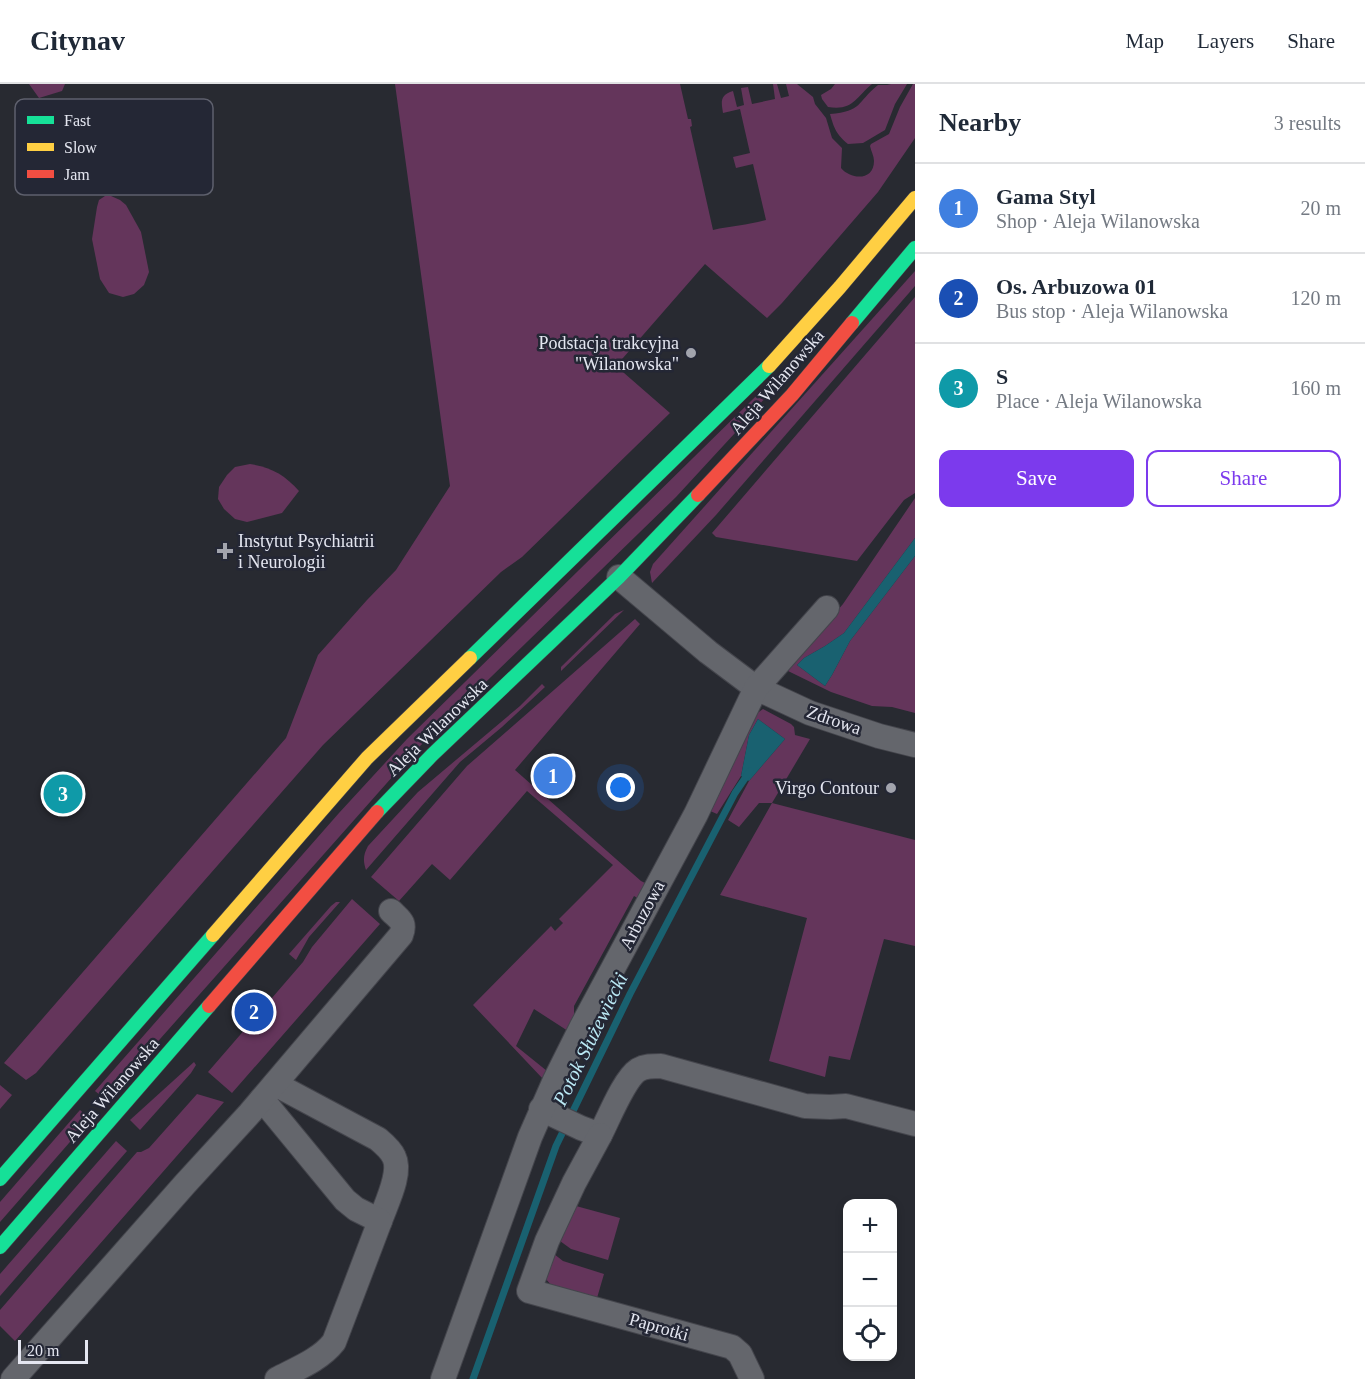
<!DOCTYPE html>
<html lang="en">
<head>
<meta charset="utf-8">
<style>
	:root { --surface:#fff; --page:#f2f2f3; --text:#1f2937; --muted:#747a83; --line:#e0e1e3; --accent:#7c3aed }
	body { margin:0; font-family:"Times New Roman",serif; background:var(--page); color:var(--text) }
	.controls { position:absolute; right:18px; bottom:18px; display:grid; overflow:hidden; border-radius:12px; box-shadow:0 3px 9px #0003 }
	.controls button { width:54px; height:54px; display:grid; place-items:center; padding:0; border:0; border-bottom:2px solid var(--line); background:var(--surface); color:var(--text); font:30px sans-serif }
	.scale { position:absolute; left:18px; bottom:15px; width:70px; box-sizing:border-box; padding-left:6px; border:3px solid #e4e6f0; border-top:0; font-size:16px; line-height:21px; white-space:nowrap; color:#e4e6f0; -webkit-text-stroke:4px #242735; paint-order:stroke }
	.you { position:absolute; left:621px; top:704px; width:21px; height:21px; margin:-15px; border:4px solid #fff; border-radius:50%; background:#1a73e8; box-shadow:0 0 0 9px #1a73e833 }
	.badge { display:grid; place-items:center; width:39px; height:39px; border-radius:50%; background:var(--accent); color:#fff; font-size:20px; font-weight:700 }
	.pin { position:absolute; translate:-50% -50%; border:3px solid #fff; box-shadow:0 2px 6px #0006 }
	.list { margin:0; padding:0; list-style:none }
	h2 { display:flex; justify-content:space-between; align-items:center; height:78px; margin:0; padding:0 24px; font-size:26px }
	h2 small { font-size:20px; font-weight:400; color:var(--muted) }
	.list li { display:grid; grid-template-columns:39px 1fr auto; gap:18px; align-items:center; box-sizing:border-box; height:90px; padding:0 24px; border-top:2px solid var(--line) }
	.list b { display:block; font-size:22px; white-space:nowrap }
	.list p { margin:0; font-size:20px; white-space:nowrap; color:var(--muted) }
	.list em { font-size:20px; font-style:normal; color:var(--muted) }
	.actions { display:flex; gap:12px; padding:18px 24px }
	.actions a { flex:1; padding:14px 0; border:2px solid var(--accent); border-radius:12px; text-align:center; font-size:21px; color:var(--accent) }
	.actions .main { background:var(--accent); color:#fff }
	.icon { flex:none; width:33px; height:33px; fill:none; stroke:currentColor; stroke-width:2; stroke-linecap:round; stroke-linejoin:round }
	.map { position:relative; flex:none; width:915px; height:1295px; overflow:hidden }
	header { display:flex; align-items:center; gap:36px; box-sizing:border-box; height:84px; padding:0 30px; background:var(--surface); border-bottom:2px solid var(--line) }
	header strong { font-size:28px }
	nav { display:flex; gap:33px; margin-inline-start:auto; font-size:21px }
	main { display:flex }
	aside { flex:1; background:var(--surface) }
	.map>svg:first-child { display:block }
	.green { fill:#64355b }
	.water { fill:#196170 }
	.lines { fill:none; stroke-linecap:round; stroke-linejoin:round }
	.stream { stroke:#196170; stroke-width:7 }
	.street-casing { stroke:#44454c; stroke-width:26 }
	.fast-casing { stroke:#44454c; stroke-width:15 }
	.slow-casing { stroke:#44454c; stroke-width:15 }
	.jam-casing { stroke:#44454c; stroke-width:15 }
	.street { stroke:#64666c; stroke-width:24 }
	.fast { stroke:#16e098; stroke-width:14 }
	.slow { stroke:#ffcf43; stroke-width:14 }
	.jam { stroke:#f24e42; stroke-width:14 }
	.poi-dot { fill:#a2a4ad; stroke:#242735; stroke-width:2 }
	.labels { text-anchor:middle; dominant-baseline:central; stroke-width:5; stroke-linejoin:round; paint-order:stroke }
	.poi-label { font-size:18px; fill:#e4e6f0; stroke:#242735; text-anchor:end }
	.street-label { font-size:18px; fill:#e4e6f0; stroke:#242735 }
	.water-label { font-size:20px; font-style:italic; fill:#bbe9f5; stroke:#242735 }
	.key { fill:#242735; stroke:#5e606d; stroke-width:1.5 }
	.key-label { font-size:16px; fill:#e4e6f0 }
</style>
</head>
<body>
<header>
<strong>Citynav</strong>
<nav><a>Map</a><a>Layers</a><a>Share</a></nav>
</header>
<main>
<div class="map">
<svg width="915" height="1295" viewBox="0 0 915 1295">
	<rect width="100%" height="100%" fill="#282a31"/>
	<g class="green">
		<path d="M 29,0 L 65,0 L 62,7 L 39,14 Z"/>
		<path d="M 395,0 L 680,0 L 688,35 L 691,35 L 692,42 L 690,43 L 713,146 C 731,142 749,141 766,136 L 753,80 L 736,84 L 733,73 L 750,69 L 740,25 L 723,29 C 721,17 720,11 733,7 L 737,23 L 744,21 L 741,4 L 748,3 L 752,20 L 775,15 L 773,0 L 777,0 L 781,14 L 789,12 L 786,0 L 797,0 L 813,13 L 815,20 L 826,34 L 832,54 L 842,64 L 841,84 C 851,96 874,97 874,77 C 874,72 871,67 870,62 L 871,60 L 889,50 L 900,23 L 913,0 L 915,0 L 915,54 L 878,108 L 782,219 L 767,234 L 705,180 L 616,282 L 670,329 L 522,473 L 501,488 L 323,661 L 36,989 L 26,996 L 4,979 L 286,654 L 318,571 L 367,516 L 396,486 L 450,402 Z"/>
		<path d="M 835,0 L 872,0 C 855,14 853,27 828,23 L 822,15 L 821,11 L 831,5 Z"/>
		<path d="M 891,0 L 907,0 L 895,20 L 885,46 L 863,59 L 848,60 C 836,50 834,44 830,30 C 863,27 856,19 878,1 L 887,1 Z"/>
		<path d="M 105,112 L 111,112 L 120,116 L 126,121 L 141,148 L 149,188 L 144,201 L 134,210 L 123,213 L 109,209 L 100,195 L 92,155 L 97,123 L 99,116 Z"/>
		<path d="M 915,187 L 915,202 L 716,431 L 652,499 L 650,488 L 653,480 Z"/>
		<path d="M 915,213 L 915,409 L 904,416 L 857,477 L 716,453 L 712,449 Z"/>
		<path d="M 809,260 L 810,262 L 735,349 L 676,413 L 417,665 L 106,1016 L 95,1007 L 339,729 L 407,655 Z"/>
		<path d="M 250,380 C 271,383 285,391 299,407 L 282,429 L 247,438 L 235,435 L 224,425 L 218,415 L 219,403 L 227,391 L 235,383 Z"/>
		<path d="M 915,414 L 915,454 L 844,549 L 825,562 L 804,574 L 797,581 L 825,602 L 832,591 L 850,557 L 915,472 L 915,629 L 892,623 L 872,622 L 831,608 L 788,587 L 793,578 L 843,520 Z"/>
		<path d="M 624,526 L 561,587 L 561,583 L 615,530 Z"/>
		<path d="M 635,535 L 640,540 L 515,686 L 641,797 L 649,801 L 641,816 L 634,812 L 574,922 L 574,931 L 568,947 L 534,925 L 516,962 L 547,987 L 543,995 L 473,921 L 551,842 L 555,847 L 563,839 L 559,835 L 613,781 L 527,707 L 450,796 L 432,780 L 399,817 L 371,793 L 467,682 Z"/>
		<path d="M 542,600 L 545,603 L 502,643 L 460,678 L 366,786 C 363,777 363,771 368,762 L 418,708 L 520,622 Z"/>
		<path d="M 763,625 L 791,640 L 794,643 L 795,651 L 810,655 L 772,719 L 915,756 L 915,862 L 884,855 L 850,976 L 829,972 L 825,993 L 769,977 L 807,834 L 720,811 L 772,719 L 759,719 L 739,743 L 728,736 L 749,697 L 785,655 L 758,635 L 749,651 L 741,692 L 717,730 L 708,726 L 756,630 Z"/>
		<path d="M 352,815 L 380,840 L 232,1009 L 208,988 L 303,878 L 312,863 Z"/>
		<path d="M 336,818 L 340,818 L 309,853 L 296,876 L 289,870 L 331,822 Z"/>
		<path d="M 194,978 L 196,981 L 191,989 L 140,1046 L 130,1036 Z"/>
		<path d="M 0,1001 L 12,1011 L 0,1025 Z"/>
		<path d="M 197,1010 L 224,1018 L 15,1257 L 0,1242 L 0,1226 L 137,1068 L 141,1068 L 149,1064 Z"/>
		<path d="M 80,1026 L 90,1035 L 0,1138 L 0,1118 Z"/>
		<path d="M 116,1057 L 127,1067 L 0,1212 L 0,1190 Z"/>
		<path d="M 576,1122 L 620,1134 L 608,1176 L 571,1165 L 560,1157 Z"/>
		<path d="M 554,1170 L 563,1177 L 604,1190 L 597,1214 L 552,1202 L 545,1194 Z"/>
	</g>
	<g class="water">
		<path d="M 915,454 L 915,472 L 850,557 L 832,591 L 825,602 L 797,581 L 804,574 L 825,562 L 844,549 Z"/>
		<path d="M 758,635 L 785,655 L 749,697 L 741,692 L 749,651 Z"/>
	</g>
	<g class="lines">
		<path class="stream" d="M 473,1295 L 556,1062 L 630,910 L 735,709 L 750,687"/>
		<defs>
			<g id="street">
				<path d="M 619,493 L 708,568 L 756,604 L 810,629 L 879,652 L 915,661"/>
				<path d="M 275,1000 L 378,1055 C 384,1060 391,1066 394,1073 C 402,1089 386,1120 380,1137"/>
				<path d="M 262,1015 L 345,1116 L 356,1125 L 380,1137 L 334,1258 C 320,1276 296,1285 277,1295"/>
				<path d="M 541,1025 L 581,1044 L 600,1051 C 608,1036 624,995 638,986 C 645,982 652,982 661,982 L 805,1022 L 830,1023 L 846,1022 L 915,1040"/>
				<path d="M 600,1051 L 574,1099 L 547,1157 L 529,1207 L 732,1263 L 740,1270 L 752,1295"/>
				<path d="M 13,1295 L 185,1100 L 250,1029 L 401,851 C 406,838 400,836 391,827"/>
				<path d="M 443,1295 L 530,1053 L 555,996 L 581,944 L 696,730 L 756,604 L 827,524"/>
			</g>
			<g id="fast">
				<path d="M 852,239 L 915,164"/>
				<path d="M 470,574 L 769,282"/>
				<path d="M 377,728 L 432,671 L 619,493 L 698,411"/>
				<path d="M 0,1095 L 213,851"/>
				<path d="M 0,1163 L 209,922"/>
			</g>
			<g id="slow">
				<path d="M 769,282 L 840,203 L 915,114"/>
				<path d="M 213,851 L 367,674 L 470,574"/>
			</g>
			<g id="jam">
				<path d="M 698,411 L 792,311 L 852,239"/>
				<path d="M 209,922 L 377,728"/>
			</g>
		</defs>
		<use href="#street" class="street-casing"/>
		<use href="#fast" class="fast-casing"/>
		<use href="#slow" class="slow-casing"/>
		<use href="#jam" class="jam-casing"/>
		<use href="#street" class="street"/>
		<use href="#fast" class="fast"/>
		<use href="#slow" class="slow"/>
		<use href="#jam" class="jam"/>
	</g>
	<g class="poi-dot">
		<circle cx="691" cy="269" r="6"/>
		<path d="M222 458h6v6h6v6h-6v6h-6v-6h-6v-6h6z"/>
		<circle cx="891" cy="704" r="6"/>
	</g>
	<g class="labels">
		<g class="poi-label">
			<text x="679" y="259">Podstacja trakcyjna<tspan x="679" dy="21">"Wilanowska"</tspan></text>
			<text x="238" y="457" text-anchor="start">Instytut Psychiatrii<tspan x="238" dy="21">i Neurologii</tspan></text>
			<text x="879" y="704">Virgo Contour</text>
		</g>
		<g class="street-label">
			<text transform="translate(777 298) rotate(-49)">Aleja Wilanowska</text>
			<text transform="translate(834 636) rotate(19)">Zdrowa</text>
			<text transform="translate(437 643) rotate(-44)">Aleja Wilanowska</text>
			<text transform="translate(642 831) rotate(-62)">Arbuzowa</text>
			<text transform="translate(112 1006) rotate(-49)">Aleja Wilanowska</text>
			<text transform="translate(659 1243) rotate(16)">Paprotki</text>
		</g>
		<g class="water-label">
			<text transform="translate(590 955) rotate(-64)">Potok Służewiecki</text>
		</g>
	</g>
	<rect x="15" y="15" width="198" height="96" rx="9" class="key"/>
	<rect x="27" y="32" width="27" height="8" fill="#16e098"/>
	<rect x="27" y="59" width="27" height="8" fill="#ffcf43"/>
	<rect x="27" y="86" width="27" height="8" fill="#f24e42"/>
	<g class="key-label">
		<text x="64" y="42">Fast</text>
		<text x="64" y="69">Slow</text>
		<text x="64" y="96">Jam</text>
	</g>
</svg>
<div class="controls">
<button>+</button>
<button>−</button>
<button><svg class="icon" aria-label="locate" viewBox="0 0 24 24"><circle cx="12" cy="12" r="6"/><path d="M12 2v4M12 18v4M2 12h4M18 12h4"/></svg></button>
</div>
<div class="scale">20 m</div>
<div class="you"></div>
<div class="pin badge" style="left:553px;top:692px;background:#3f7fe0">1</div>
<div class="pin badge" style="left:254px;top:928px;background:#1a4fb4">2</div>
<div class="pin badge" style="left:63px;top:710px;background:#0f9aa8">3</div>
</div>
<aside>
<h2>Nearby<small>3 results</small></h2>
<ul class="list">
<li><span class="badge" style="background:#3f7fe0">1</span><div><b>Gama Styl</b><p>Shop · Aleja Wilanowska</p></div><em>20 m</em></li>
<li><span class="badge" style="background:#1a4fb4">2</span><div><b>Os. Arbuzowa 01</b><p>Bus stop · Aleja Wilanowska</p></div><em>120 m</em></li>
<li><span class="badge" style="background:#0f9aa8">3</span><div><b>S</b><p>Place · Aleja Wilanowska</p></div><em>160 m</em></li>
</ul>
<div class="actions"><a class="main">Save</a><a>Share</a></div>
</aside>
</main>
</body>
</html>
